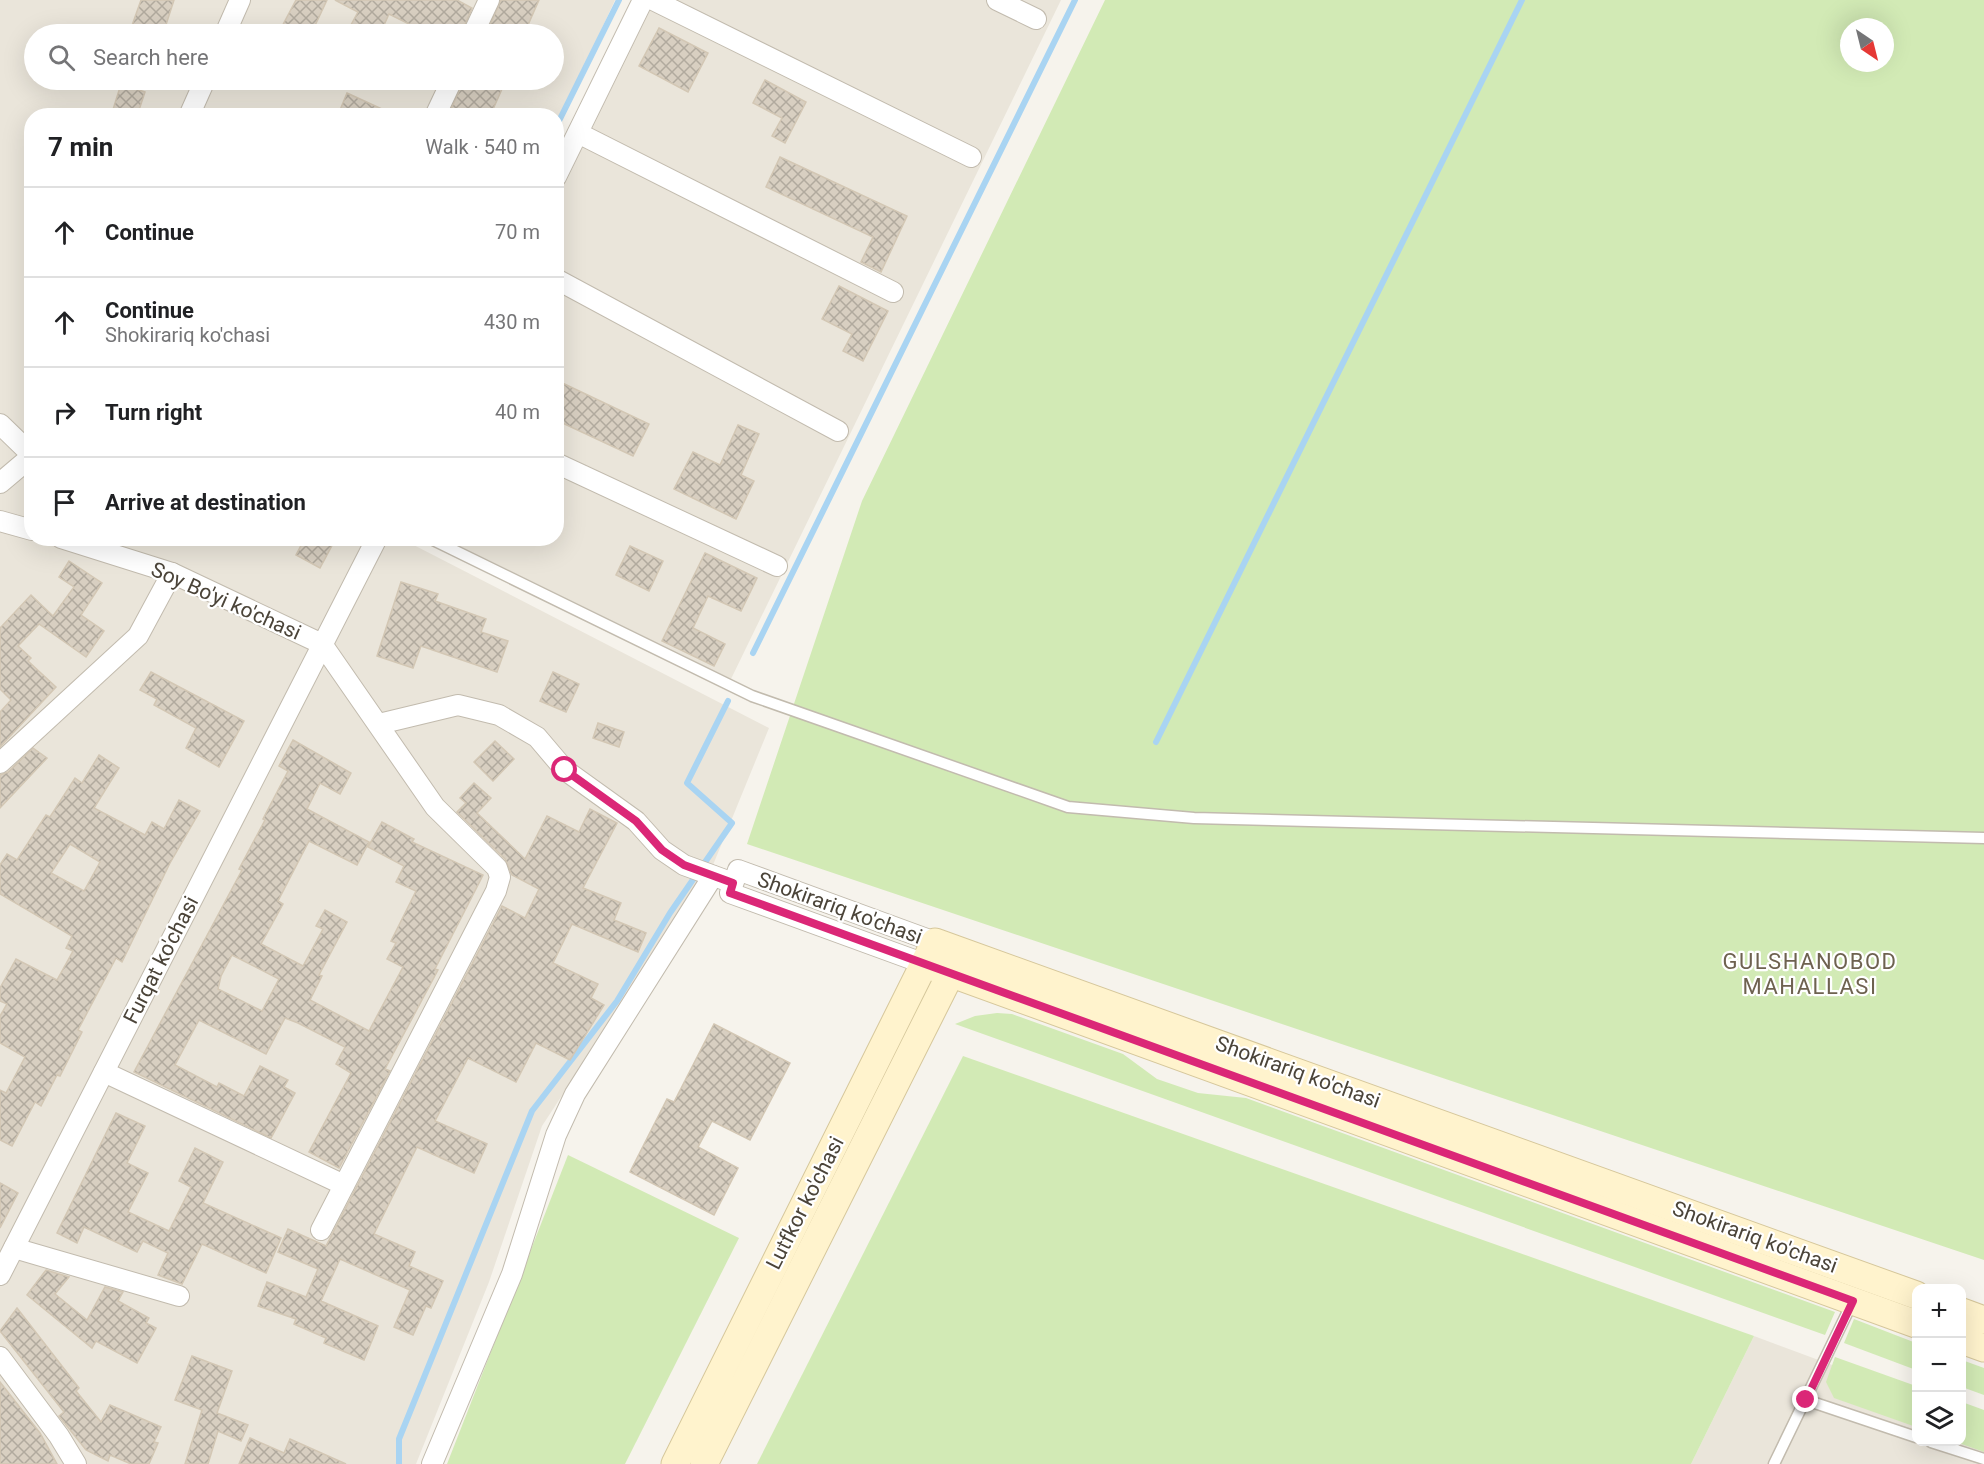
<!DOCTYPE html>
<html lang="en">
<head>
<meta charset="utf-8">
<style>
	:root { --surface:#fff; --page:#f2f2f2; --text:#202124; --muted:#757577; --line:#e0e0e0 }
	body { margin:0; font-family:Roboto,sans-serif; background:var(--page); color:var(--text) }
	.controls { position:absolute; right:18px; bottom:18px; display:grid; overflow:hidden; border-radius:12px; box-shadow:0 6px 24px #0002 }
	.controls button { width:54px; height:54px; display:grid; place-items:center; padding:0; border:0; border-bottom:2px solid var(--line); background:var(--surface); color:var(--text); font:30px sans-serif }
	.compass { position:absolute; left:1840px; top:18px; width:54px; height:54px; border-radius:50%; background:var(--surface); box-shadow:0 6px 24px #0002; rotate:145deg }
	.stop { position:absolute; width:18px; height:18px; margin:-14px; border:4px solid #db2777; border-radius:50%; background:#fff }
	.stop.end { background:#db2777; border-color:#fff; box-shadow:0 2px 6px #0008 }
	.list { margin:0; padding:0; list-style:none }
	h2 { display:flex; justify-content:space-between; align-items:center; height:78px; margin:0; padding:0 24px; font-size:26px }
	h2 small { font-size:20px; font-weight:400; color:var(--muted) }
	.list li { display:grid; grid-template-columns:39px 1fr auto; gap:18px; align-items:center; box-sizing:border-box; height:90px; padding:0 24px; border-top:2px solid var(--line) }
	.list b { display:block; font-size:22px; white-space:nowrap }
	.list p { margin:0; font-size:20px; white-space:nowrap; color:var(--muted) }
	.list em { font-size:20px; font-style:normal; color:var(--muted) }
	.icon { flex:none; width:33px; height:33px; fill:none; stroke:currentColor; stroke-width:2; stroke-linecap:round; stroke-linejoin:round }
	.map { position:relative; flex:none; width:1984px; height:1464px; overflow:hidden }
	.search { position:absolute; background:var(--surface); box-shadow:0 6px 24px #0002; left:24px; top:24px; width:540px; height:66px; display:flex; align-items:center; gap:15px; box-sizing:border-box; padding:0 21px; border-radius:33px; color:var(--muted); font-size:22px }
	.panel { position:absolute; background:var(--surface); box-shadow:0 6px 24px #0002; left:24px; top:108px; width:540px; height:438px; border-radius:24px }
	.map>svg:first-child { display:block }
	.residential { fill:#eae5da; fill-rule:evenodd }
	.green { fill:#d2eab5; fill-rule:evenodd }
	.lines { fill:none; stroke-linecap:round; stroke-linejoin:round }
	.stream { stroke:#a9d4f2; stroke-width:6 }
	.building { fill:url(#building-cross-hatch); stroke:#d3c7b4; stroke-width:1.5; fill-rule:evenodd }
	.service-casing { stroke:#c2bbae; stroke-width:13 }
	.minor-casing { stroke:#c2bbae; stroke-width:22 }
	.secondary-casing { stroke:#d6c79b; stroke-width:29 }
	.service { stroke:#fff; stroke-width:10 }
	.minor { stroke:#fff; stroke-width:20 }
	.secondary { stroke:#fff3cd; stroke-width:27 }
	.route { stroke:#db2777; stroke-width:8 }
	.labels { text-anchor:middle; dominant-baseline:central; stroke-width:4.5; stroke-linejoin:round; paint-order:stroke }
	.street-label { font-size:21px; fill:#4b4439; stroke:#fff }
	.neighbourhood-label { font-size:22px; letter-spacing:1.5px; fill:#6e6250; stroke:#fff }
</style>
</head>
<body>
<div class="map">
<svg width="1984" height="1464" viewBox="0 0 1984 1464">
	<defs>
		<pattern id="building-cross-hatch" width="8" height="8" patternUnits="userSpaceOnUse" patternTransform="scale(1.5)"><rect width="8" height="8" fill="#d8cfc1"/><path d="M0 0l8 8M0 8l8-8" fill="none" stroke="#b1aa9e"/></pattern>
	</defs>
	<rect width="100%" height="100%" fill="#f6f3ec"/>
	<g class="residential">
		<path d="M 0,0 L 615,0 L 557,125 L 556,116 L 32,116 L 32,538 L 402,539 L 769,728 L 713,865 L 542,1126 L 489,1282 L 416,1464 L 0,1464 ZM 34,34 L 554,34 L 554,80 L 34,80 Z"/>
		<path d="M 632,0 L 1061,0 L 731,679 L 445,539 L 556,538 L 557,167 Z"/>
		<path d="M 1754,1336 L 1916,1396 L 1916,1442 L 1962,1442 L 1984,1421 L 1984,1464 L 1691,1464 Z"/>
	</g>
	<g class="green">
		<path d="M 1105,0 L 1984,0 L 1984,1260 L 747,844 L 862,501 ZM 1849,27 L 1885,27 L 1885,63 L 1849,63 Z"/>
		<path d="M 997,1013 L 1012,1014 L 1123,1054 L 1157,1079 L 1198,1093 L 1246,1098 L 1835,1312 L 1825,1335 L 955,1024 L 975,1016 Z"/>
		<path d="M 963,1056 L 1754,1336 L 1691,1464 L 757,1464 Z"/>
		<path d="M 568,1155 L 739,1238 L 625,1464 L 447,1464 Z"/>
		<path d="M 1854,1319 L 1916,1343 L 1916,1370 L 1844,1343 Z"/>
		<path d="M 1835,1357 L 1916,1386 L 1916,1427 L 1834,1398 L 1826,1382 Z"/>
		<path d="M 1962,1360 L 1984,1368 L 1984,1395 L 1962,1387 Z"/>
		<path d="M 1962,1402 L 1984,1410 L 1984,1452 L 1956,1442 L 1962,1442 Z"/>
	</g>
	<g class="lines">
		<g class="stream">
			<path d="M 556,127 L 619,0"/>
			<path d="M 753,653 L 1075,0"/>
			<path d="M 1156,742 L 1522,0"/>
			<path d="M 399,1464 L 399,1439 L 532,1111 L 617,1001 L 670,913 L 732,823 L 687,783 L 728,701"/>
		</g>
	</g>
	<g class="building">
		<path d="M 141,0 L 174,0 L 163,34 L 129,34 Z"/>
		<path d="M 296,0 L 327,0 L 311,34 L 278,34 Z"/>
		<path d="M 335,0 L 457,0 L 472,8 L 461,34 L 429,34 L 389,14 L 380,34 L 346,34 L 358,12 Z"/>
		<path d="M 501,0 L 539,0 L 524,34 L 486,34 Z"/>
		<path d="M 659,28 L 708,53 L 688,92 L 639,66 Z"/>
		<path d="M 464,80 L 506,80 L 490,116 L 448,116 Z"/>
		<path d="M 765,80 L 806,102 L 785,143 L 772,136 L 782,118 L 753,103 Z"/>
		<path d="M 121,84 L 145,92 L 137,116 L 111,116 Z"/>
		<path d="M 347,93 L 397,116 L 353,116 L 340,110 Z"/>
		<path d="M 780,157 L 907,216 L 881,272 L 861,262 L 873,237 L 766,187 Z"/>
		<path d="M 839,286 L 888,311 L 863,361 L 843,351 L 852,334 L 822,319 Z"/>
		<path d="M 556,380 L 649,424 L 633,456 L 556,420 Z"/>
		<path d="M 738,425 L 759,434 L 741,475 L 754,481 L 736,519 L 674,489 L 693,452 L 720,465 Z"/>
		<path d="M 305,538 L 336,538 L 320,568 L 296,555 Z"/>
		<path d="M 630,546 L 663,561 L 649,591 L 616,575 Z"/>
		<path d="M 705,553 L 757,578 L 741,611 L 708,596 L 693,628 L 725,644 L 714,666 L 662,641 Z"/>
		<path d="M 69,561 L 102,583 L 81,615 L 104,631 L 86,657 L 39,624 L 18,646 L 31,658 L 28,661 L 56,687 L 0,747 L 0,712 L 11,700 L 0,689 L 0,628 L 31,595 L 53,616 L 74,587 L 59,577 Z"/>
		<path d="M 401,582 L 438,594 L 435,601 L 486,619 L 481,632 L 508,641 L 497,672 L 421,646 L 413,668 L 377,656 Z"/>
		<path d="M 151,672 L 244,721 L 219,767 L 186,748 L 196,728 L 154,705 L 157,699 L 140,690 Z"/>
		<path d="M 553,672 L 579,684 L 566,712 L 540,701 Z"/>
		<path d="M 598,723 L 624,732 L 619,747 L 593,738 Z"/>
		<path d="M 293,740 L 351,773 L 340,794 L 320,783 L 307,809 L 369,842 L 357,865 L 309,841 L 278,901 L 283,904 L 261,944 L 303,966 L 323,929 L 316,926 L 325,910 L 347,922 L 319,975 L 322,976 L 310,1000 L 369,1031 L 403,967 L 387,959 L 396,943 L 391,941 L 416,891 L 396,882 L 404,866 L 368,847 L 382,822 L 414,839 L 412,842 L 483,875 L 435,969 L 438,970 L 385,1069 L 390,1071 L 339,1168 L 309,1152 L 351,1073 L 336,1064 L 345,1047 L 298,1023 L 285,1018 L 266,1054 L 199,1020 L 175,1065 L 217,1087 L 219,1083 L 244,1096 L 260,1066 L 288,1080 L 284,1087 L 295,1093 L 271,1138 L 134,1072 L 242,870 L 239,869 L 265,820 L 263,819 L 288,771 L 279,766 ZM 232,955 L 279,979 L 262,1011 L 218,989 L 221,976 Z"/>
		<path d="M 495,741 L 514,759 L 493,781 L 474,762 Z"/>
		<path d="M 33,748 L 47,758 L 0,808 L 0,775 L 8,772 Z"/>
		<path d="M 99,755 L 119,768 L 94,808 L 145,835 L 152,822 L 164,829 L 179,800 L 200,811 L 170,863 L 122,962 L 116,958 L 78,1030 L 82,1032 L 60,1076 L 57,1075 L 41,1106 L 35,1102 L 12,1146 L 0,1140 L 0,1090 L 6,1093 L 25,1057 L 0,1043 L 0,1016 L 7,1004 L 0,1001 L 0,988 L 16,959 L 57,980 L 73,951 L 66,948 L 72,936 L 0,894 L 0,865 L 7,854 L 17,860 L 46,815 L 50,817 L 75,778 L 82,783 ZM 70,844 L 100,862 L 84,891 L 51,873 Z"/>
		<path d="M 474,783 L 491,798 L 477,813 L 525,859 L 547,816 L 579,832 L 590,809 L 617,823 L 583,888 L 621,903 L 614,920 L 646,933 L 638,952 L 572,924 L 553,963 L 598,984 L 591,998 L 604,1005 L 570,1060 L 536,1043 L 516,1082 L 468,1058 L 435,1121 L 487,1144 L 474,1173 L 417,1147 L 374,1234 L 415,1252 L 409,1266 L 443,1281 L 431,1308 L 426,1306 L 413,1335 L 394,1327 L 410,1290 L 340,1259 L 321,1301 L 378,1326 L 364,1360 L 324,1343 L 326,1338 L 294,1324 L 296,1319 L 258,1306 L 267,1282 L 306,1297 L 318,1269 L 278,1252 L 288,1229 L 326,1246 L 502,906 L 525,918 L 539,889 L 512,875 L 505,859 L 457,812 L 466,803 L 460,798 Z"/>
		<path d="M 714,1024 L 790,1063 L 750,1140 L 712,1121 L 698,1147 L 738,1168 L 714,1215 L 630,1172 L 667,1099 L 674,1102 Z"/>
		<path d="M 116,1113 L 145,1126 L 127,1163 L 148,1173 L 128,1212 L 169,1231 L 191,1187 L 179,1181 L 195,1148 L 223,1162 L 203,1203 L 281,1238 L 266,1273 L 202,1244 L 182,1284 L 158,1275 L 168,1253 L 143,1241 L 137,1252 L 84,1227 L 77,1243 L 57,1233 Z"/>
		<path d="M 0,1183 L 18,1193 L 0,1228 Z"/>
		<path d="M 46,1270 L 69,1277 L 55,1294 L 87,1320 L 105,1287 L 123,1292 L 118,1301 L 149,1318 L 146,1323 L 156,1328 L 137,1363 L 96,1341 L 92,1348 L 27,1295 Z"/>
		<path d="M 17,1308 L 79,1388 L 76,1391 L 101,1422 L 110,1405 L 161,1427 L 154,1442 L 158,1443 L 149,1464 L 131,1464 L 110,1455 L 108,1461 L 86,1450 L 59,1416 L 64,1412 L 0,1331 Z"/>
		<path d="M 192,1356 L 232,1371 L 217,1413 L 248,1425 L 241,1441 L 218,1431 L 208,1464 L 185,1464 L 202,1410 L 175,1400 Z"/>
		<path d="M 0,1382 L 40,1433 L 57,1464 L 0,1464 Z"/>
		<path d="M 250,1438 L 284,1453 L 290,1439 L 346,1464 L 239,1464 Z"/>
	</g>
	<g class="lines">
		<defs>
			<g id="service">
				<path d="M 429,538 L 752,696 L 1068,807 L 1194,818 L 1984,838"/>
				<path d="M 1806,1400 L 1916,1437"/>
				<path d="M 1931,1442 L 1984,1459"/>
				<path d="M 1774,1464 L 1853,1301"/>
			</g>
			<g id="minor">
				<path d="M 653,0 L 971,157"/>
				<path d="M 997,0 L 1036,19"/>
				<path d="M 225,34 L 240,0"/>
				<path d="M 473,34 L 489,0"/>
				<path d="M 189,116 L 205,80"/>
				<path d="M 435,116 L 452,80"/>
				<path d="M 578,133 L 893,292"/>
				<path d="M 556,177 L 643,0"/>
				<path d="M 556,279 L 838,431"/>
				<path d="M 0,424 L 32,455"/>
				<path d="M 556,463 L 777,566"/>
				<path d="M 0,483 L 32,456"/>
				<path d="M 0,521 L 32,530"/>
				<path d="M 61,538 L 172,573 L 322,644 L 435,807 L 497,868 L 500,877 L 496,891 L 321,1230"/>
				<path d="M 379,724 L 458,705 L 499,715 L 537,737 L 565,770 L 636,821 L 662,850 L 684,865 L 725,880"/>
				<path d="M 0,763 L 138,636 L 172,573"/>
				<path d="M 925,964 L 730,893 L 738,870 L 935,942"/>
				<path d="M 104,1072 L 344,1185"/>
				<path d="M 14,1248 L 179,1296"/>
				<path d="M 0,1275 L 377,538"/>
				<path d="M 0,1357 L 59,1436 L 76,1464"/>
				<path d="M 432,1464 L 512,1274 L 556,1135 L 575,1094 L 713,876"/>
			</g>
			<g id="secondary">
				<path d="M 925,964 L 1916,1324"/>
				<path d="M 1962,1312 L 1984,1320"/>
				<path d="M 1962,1340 L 1984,1348"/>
				<path d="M 675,1464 L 935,942 L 1916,1295"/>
				<path d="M 704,1464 L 958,959"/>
			</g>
		</defs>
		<use href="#service" class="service-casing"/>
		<use href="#minor" class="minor-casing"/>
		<use href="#secondary" class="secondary-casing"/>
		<use href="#service" class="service"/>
		<use href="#minor" class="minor"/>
		<use href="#secondary" class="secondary"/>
	</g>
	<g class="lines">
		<path class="route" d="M 565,770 L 636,821 L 662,850 L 684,865 L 733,883 L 730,893 L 1853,1301 L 1806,1400"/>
	</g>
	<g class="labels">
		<g class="street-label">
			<text transform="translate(226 601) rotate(24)">Soy Bo'yi ko'chasi</text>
			<text transform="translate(840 908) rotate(20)">Shokirariq ko'chasi</text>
			<text transform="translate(161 960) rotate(-63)">Furqat ko'chasi</text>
			<text transform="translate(1298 1072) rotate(20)">Shokirariq ko'chasi</text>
			<text transform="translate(805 1203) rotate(-63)">Lutfkor ko'chasi</text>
			<text transform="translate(1755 1237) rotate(20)">Shokirariq ko'chasi</text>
		</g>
		<g class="neighbourhood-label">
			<text x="1810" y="961">GULSHANOBOD<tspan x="1810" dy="25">MAHALLASI</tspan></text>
		</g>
	</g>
</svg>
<div class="controls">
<button>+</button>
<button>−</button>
<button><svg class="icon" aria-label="layers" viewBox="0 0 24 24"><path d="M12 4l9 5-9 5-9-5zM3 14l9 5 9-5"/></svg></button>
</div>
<svg class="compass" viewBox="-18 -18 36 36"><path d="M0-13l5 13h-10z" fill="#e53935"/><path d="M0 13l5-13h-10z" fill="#757577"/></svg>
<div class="stop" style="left:565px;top:770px"></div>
<div class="stop end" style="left:1806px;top:1400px"></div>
<div class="search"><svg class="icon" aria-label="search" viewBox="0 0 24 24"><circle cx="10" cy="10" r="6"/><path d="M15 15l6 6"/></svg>Search here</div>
<section class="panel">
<h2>7 min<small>Walk · 540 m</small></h2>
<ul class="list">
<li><svg class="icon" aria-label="ahead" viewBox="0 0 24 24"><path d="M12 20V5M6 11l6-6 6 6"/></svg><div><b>Continue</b></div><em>70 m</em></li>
<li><svg class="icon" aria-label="ahead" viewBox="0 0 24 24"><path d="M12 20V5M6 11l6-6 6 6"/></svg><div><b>Continue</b><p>Shokirariq ko'chasi</p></div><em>430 m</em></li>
<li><svg class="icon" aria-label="right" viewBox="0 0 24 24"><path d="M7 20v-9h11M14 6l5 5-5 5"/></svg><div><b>Turn right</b></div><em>40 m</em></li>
<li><svg class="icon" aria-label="arrive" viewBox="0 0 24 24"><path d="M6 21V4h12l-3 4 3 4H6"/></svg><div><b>Arrive at destination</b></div></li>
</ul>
</section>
</div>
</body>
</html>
